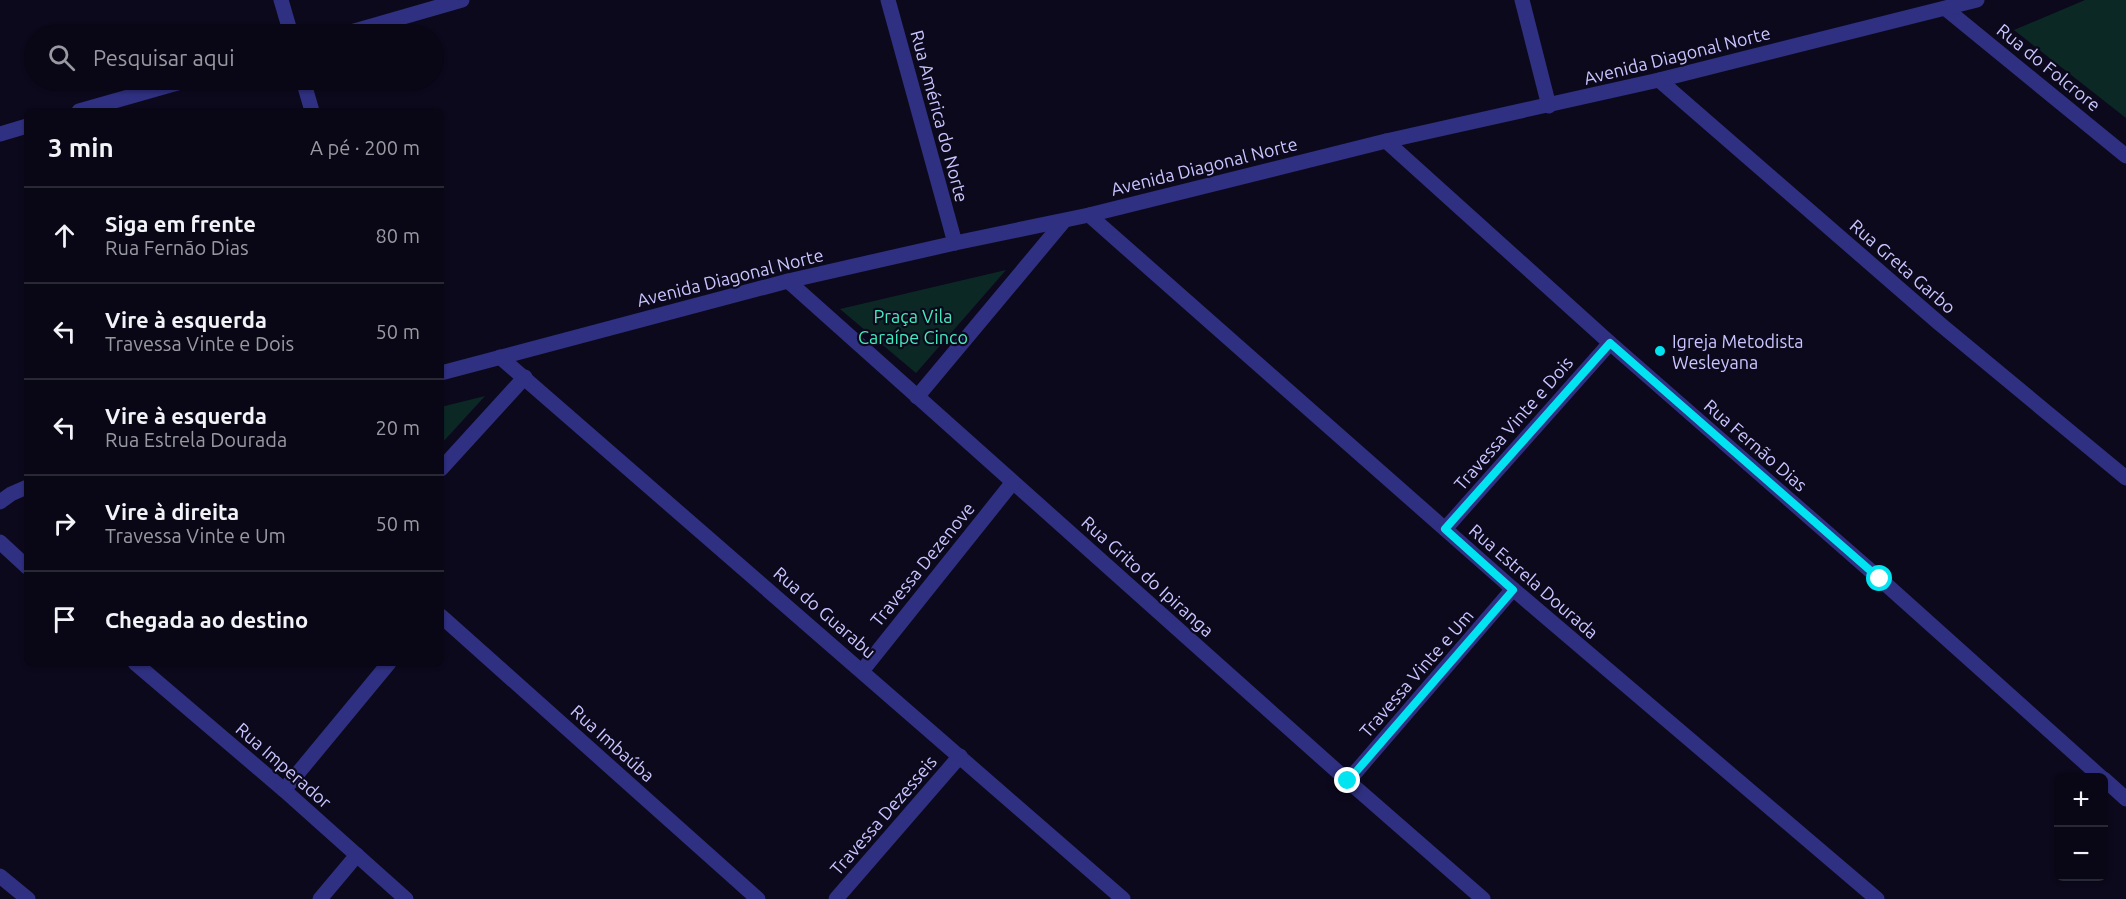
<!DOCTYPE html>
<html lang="pt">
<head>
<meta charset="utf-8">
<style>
	:root { --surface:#090716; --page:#12101f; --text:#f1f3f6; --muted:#9999a1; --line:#292835 }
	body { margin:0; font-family:Ubuntu,sans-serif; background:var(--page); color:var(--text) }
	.controls { position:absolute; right:18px; bottom:18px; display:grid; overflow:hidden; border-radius:9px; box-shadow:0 2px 4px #0004 }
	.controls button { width:54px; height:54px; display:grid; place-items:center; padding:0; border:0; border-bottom:2px solid var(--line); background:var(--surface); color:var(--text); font:30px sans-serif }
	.stop { position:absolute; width:18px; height:18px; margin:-14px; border:4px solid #00e3f0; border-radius:50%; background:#fff }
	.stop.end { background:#00e3f0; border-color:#fff; box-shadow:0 2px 6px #0008 }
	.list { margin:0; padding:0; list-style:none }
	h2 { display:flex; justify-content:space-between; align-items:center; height:78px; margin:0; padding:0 24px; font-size:26px }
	h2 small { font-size:20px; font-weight:400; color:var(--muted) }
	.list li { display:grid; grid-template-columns:39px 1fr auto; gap:18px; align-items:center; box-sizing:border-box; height:96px; padding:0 24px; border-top:2px solid var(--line) }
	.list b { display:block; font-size:22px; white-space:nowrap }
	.list p { margin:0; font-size:20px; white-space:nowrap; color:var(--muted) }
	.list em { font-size:20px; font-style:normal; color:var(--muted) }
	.icon { flex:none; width:33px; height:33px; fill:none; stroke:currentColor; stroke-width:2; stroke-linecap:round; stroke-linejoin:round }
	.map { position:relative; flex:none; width:2126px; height:899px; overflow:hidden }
	.search { position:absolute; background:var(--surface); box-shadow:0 2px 4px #0004; left:24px; top:24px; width:420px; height:66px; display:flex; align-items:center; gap:15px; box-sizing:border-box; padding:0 21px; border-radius:33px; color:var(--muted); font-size:22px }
	.panel { position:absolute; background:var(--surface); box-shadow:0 2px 4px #0004; left:24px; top:108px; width:420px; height:558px; border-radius:9px }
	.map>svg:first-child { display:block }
	.green { fill:#0c2825 }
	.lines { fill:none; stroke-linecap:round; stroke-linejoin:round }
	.minor { stroke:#2f3081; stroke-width:15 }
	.route { stroke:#00e3f0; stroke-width:8 }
	.poi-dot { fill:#00e3f0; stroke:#0c091d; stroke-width:2 }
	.labels { text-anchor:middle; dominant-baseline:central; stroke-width:4.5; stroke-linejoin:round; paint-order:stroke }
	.street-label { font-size:18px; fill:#c9c5ff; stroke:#0c091d }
	.park-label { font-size:18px; fill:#45ebba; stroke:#0c091d }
	.poi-label { font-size:18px; fill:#c9c5ff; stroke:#0c091d; text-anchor:start }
</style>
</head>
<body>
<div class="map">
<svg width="2126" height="899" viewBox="0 0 2126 899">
	<rect width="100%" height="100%" fill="#0c091d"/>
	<g class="green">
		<path d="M 2085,0 L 2126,0 L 2126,118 L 2014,30 Z"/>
		<path d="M 1006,270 L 916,373 L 840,309 Z"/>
		<path d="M 485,396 L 441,444 L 441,407 Z"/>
	</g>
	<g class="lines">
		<g class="minor">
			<path d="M 281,0 L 291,34"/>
			<path d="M 888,0 L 955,243"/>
			<path d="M 1522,0 L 1549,106"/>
			<path d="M 1946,9 L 2126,156"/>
			<path d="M 344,34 L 462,0"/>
			<path d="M 303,80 L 312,111"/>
			<path d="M 1659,80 L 1940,324 L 2126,478"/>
			<path d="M 79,111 L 188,80"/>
			<path d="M 0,134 L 27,126"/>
			<path d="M 1386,141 L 1610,343 L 1880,579 L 2102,778"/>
			<path d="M 1089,215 L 1513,589 L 1877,899"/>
			<path d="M 788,281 L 1348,781 L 1483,899"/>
			<path d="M 500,357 L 1123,899"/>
			<path d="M 441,373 L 788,281 L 955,243 L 1089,215 L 1386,141 L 1659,80 L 1977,0"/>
			<path d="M 917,397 L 1064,221"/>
			<path d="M 441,469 L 525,377"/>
			<path d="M 0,502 L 11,494 L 27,487"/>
			<path d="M 1445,529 L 1610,343"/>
			<path d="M 0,542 L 27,567"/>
			<path d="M 441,616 L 758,899"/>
			<path d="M 135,663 L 284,790 L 406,899"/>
			<path d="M 862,671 L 1013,482"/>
			<path d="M 2104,779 L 2126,799"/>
			<path d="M 1348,781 L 1513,589"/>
			<path d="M 284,790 L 389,663"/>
			<path d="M 0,876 L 28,899"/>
			<path d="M 320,899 L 357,855"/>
			<path d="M 836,899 L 960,756"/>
		</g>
	</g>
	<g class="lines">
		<path class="route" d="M 1348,781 L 1513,590 L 1445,529 L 1610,343 L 1880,579"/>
	</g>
	<circle class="poi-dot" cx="1660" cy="351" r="6"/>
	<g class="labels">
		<g class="street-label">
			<text transform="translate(1677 55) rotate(-14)">Avenida Diagonal Norte</text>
			<text transform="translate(2049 67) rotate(39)">Rua do Folcrore</text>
			<text transform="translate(940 116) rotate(75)">Rua América do Norte</text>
			<text transform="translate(1204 166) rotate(-14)">Avenida Diagonal Norte</text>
			<text transform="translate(1903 266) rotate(41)">Rua Greta Garbo</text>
			<text transform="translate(730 277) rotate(-14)">Avenida Diagonal Norte</text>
			<text transform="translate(1513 423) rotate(-49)">Travessa Vinte e Dois</text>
			<text transform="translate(1756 445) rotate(41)">Rua Fernão Dias</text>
			<text transform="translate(922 564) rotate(-51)">Travessa Dezenove</text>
			<text transform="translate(1148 576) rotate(42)">Rua Grito do Ipiranga</text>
			<text transform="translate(1534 581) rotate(41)">Rua Estrela Dourada</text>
			<text transform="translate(825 612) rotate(41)">Rua do Guarabu</text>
			<text transform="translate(1416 673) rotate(-49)">Travessa Vinte e Um</text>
			<text transform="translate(613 743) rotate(42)">Rua Imbaúba</text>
			<text transform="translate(284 765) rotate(41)">Rua Imperador</text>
			<text transform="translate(883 815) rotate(-49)">Travessa Dezesseis</text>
		</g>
		<g class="park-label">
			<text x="913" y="316">Praça Vila<tspan x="913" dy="21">Caraípe Cinco</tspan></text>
		</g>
		<g class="poi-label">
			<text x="1672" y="341">Igreja Metodista<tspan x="1672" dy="21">Wesleyana</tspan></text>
		</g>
	</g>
</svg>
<div class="controls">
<button>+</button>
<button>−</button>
</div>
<div class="stop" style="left:1880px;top:579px"></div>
<div class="stop end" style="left:1348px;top:781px"></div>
<div class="search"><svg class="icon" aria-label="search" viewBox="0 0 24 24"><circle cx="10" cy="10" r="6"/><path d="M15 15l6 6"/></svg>Pesquisar aqui</div>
<section class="panel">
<h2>3 min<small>A pé · 200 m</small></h2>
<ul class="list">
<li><svg class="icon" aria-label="ahead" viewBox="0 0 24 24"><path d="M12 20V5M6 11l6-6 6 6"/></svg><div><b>Siga em frente</b><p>Rua Fernão Dias</p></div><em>80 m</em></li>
<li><svg class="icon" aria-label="left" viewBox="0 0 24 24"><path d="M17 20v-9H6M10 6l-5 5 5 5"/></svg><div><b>Vire à esquerda</b><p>Travessa Vinte e Dois</p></div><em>50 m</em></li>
<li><svg class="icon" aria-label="left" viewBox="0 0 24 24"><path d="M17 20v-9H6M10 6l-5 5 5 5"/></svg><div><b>Vire à esquerda</b><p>Rua Estrela Dourada</p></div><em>20 m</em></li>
<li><svg class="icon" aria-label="right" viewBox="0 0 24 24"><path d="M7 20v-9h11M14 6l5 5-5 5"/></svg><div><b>Vire à direita</b><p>Travessa Vinte e Um</p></div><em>50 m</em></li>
<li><svg class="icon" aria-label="arrive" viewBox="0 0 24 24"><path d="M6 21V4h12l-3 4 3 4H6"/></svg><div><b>Chegada ao destino</b></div></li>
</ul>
</section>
</div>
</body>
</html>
